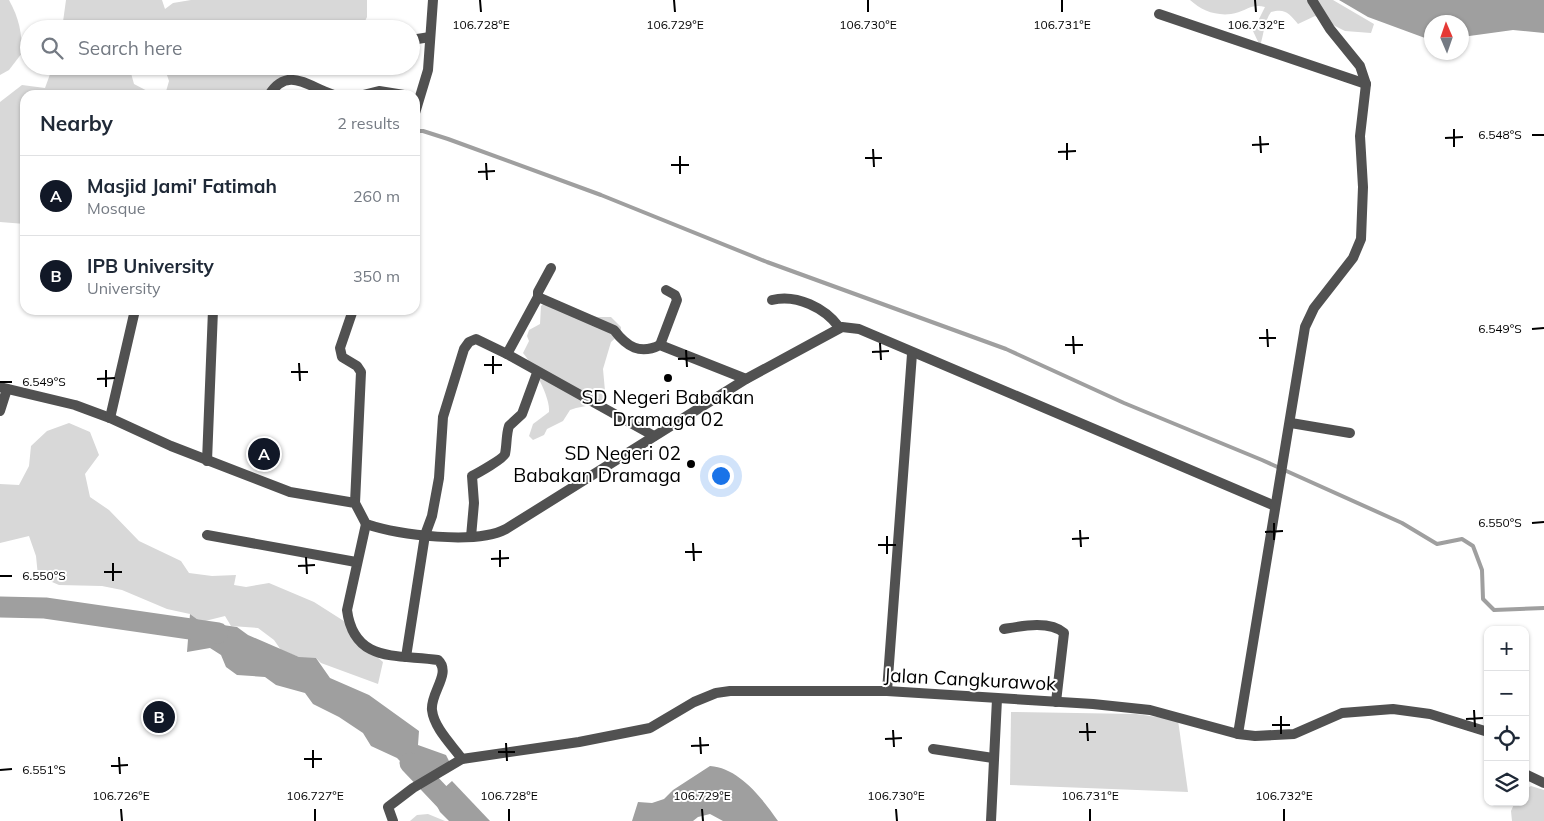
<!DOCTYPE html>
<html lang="en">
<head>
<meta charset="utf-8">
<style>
	:root { --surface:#fff; --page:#f6f6f7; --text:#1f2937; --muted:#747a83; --line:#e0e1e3; --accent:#111827 }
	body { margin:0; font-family:Mulish,sans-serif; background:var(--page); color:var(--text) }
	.controls { position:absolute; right:15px; bottom:15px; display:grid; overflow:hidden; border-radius:10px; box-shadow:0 1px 4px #0004 }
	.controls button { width:45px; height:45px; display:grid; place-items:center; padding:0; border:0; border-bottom:1px solid var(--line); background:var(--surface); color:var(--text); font:25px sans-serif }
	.compass { position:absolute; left:1424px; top:15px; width:45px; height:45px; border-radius:50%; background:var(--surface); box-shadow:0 1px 4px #0004; rotate:358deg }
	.you { position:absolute; left:720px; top:475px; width:18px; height:18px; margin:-12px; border:4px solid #fff; border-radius:50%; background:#1a73e8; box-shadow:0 0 0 8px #1a73e833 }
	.badge { display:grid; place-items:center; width:32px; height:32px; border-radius:50%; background:var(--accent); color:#fff; font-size:16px; font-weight:700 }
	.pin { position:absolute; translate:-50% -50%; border:2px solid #fff; box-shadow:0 1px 5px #0006 }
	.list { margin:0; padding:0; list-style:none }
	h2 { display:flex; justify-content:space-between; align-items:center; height:65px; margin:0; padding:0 20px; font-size:21px }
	h2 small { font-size:16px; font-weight:400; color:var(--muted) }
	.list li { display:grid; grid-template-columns:32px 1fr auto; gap:15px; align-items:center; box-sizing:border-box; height:80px; padding:0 20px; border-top:1px solid var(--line) }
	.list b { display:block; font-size:19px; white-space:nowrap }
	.list p { margin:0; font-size:16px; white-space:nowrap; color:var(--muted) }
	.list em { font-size:16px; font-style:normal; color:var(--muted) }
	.icon { flex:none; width:28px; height:28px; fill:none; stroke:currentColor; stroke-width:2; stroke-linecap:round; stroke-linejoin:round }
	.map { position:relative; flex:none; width:1544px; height:821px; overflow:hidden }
	.search { position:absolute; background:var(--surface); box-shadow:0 1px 4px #0004; left:20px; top:20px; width:400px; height:55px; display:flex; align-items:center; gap:12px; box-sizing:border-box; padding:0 18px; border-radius:28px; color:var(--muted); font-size:19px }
	.panel { position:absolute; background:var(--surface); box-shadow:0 1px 4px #0004; left:20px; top:90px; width:400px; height:225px; border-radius:15px }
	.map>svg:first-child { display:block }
	.green { fill:#d8d8d8 }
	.water { fill:#9f9f9f }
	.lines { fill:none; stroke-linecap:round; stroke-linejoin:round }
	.stream { stroke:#9f9f9f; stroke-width:4 }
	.river { stroke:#9f9f9f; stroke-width:21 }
	.minor { stroke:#515151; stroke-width:10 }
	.tertiary { stroke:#515151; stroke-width:10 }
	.ticks { fill:none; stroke:#000; stroke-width:2 }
	.poi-dot { fill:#000; stroke:#fff; stroke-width:2 }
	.labels { text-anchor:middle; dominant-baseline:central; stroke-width:4; stroke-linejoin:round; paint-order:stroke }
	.poi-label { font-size:19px; fill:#000; stroke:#fff }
	.street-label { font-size:19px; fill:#000; stroke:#fff }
	.ticks-label { font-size:12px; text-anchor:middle; fill:#000; stroke:#fff; stroke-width:4; stroke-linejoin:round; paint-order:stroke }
</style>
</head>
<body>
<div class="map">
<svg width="1544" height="821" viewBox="0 0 1544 821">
	<rect width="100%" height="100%" fill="#fff"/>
	<g class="green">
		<path d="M 0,0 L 9,0 C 19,18 22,33 22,53 L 9,70 L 0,75 Z"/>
		<path d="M 66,0 L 162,0 L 165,9 L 173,3 L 191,0 L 367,0 L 367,17 L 361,29 L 62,29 Z"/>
		<path d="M 1190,0 L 1333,0 L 1374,24 L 1371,33 L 1345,31 L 1315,16 L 1298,24 C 1289,13 1285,8 1271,12 C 1264,22 1264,34 1260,46 L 1253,31 L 1265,7 C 1250,3 1244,13 1231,14 C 1215,16 1201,10 1190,0 Z"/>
		<path d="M 53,66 L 129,66 L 134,84 L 155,95 L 25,95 L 25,224 L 0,222 L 0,102 L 22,85 L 45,88 Z"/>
		<path d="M 164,66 L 300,66 L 268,95 L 165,95 L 169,81 Z"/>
		<path d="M 546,302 L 597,317 L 611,317 L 621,327 L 621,333 L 611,342 L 603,369 L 606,402 L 576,408 L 570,410 L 563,421 L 547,429 L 544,435 L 533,440 L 529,436 L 533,424 L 549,412 C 551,398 532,364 523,353 L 529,341 L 527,336 L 529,330 L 540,324 L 541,306 Z"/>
		<path d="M 69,423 L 90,432 L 99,455 L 85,474 L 90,497 L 109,510 L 139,541 L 181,561 L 189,573 L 212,576 L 236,575 L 234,585 L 246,587 L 269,583 L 314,602 L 358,630 L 364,646 L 383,662 L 378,684 L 321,663 L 316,658 L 304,659 L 281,650 L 274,640 L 258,628 L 231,626 L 225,616 L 201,622 L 190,614 L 167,609 L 122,590 L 102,586 L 59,585 L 38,576 L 36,556 L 29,536 L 0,543 L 0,484 L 19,485 L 29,466 L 31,446 L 47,431 Z"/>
		<path d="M 1011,712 L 1136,714 L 1178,720 L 1188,792 L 1010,785 Z"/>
		<path d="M 1531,786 L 1544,790 L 1544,821 L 1512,821 L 1511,811 L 1515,802 L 1525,802 L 1525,789 Z"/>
		<path d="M 428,814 L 445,821 L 410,821 L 417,815 Z"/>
	</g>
	<g class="water">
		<path d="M 1339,0 L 1544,0 L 1544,33 L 1513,30 L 1462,37 L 1462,22 L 1432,22 L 1431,38 L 1425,38 L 1368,17 Z"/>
		<path d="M 190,614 L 201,622 L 237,627 L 248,635 L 299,657 L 316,658 L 330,678 L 369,695 L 419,731 L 418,745 L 446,755 L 450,763 L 420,781 L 397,758 L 371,746 L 363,733 L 339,717 L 313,704 L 305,693 L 276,685 L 265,677 L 237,675 L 226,667 L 221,655 L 210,648 L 187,652 Z"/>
		<path d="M 710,766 C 739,768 762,798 778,821 L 723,821 L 710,814 L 698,817 L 693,821 L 632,821 L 638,802 L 652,803 L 664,799 L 673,790 Z"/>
		<path d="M 452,781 L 490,821 L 449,821 L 440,812 L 433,798 Z"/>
	</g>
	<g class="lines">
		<path class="stream" d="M 415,131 L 423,131 L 448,139 L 601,195 L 767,262 L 1006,349 L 1124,403 L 1262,460 L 1402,523 L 1437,544 L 1462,539 L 1473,546 L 1482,570 L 1483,599 L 1494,610 L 1544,608"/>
		<g class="river">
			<path d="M 0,607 L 45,608 L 218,633"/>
			<path d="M 410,763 L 465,821"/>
		</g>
		<g class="minor">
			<path d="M 1159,14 L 1366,84"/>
			<path d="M 411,40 L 430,37"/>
			<path d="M 269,95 C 288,65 308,87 334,95"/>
			<path d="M 363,95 L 379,91 L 404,95"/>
			<path d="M 415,113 L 428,70 L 433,0"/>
			<path d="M 551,268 L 538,292 L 538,297 L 507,354 L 654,436"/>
			<path d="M 538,297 L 614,330 C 627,347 640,355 660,345 L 746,379"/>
			<path d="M 772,300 C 797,294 825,308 839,327"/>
			<path d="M 353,310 L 340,348 L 342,357 L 357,366 L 361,372 L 355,503"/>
			<path d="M 660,345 L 677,300 L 675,295 L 666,290"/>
			<path d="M 0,387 L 75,405 L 110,418 L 171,446 L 290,492 L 355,503 L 366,524 C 399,535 476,545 506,529 L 746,379 L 842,327 L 859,329 L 1275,506"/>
			<path d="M 0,411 L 7,389"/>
			<path d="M 110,418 L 135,310"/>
			<path d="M 1291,423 L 1350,433"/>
			<path d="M 207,461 L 213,310"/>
			<path d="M 366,524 L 347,610 C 354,664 398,654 438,660 C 452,673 430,693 432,710 C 434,728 452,745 462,759"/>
			<path d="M 207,535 L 356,562"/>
			<path d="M 471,537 L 474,503 L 472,476 C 478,473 503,459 505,454 C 507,445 506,435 509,426 L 522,414 L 537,373"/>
			<path d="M 1004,629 C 1021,626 1050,620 1064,633 L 1056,702"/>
			<path d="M 406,657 L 425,535 L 432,516 L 439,478 L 443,417 L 464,349 L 469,342 L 476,339 L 507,354"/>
			<path d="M 887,691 L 912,354"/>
			<path d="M 1238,734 L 1305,327 L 1314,308 L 1353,258 L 1361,239 L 1363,187 L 1360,136 L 1366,84 L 1360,66 L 1330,29 L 1312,0"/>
			<path d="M 933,749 L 993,758"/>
			<path d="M 991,821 L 997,699"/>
		</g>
		<g class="tertiary">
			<path d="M 1525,774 L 1544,783"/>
			<path d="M 393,821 L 388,807 L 413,788 L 462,759 L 579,742 L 650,728 L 694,702 L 716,693 L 730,691 L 887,691 L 1093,704 L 1150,710 L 1238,734 L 1255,736 L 1294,734 L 1342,713 L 1393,709 L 1430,714 L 1488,732"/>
		</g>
	</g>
	<path class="ticks" d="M 480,0 L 481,12M 674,0 L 675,12M 868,0 L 868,12M 1062,0 L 1062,12M 1255,0 L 1256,12M 1454,129 L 1454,147M 1532,135 L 1544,135M 1260,136 L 1261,153M 1445,138 L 1463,137M 1067,143 L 1067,160M 1252,145 L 1269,144M 873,149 L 874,167M 1058,152 L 1076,151M 680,156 L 680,174M 865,158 L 882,158M 486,163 L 487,180M 671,165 L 689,165M 478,172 L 495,171M 1267,329 L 1268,347M 1532,329 L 1544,328M 1073,336 L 1074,354M 1259,338 L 1276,338M 880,343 L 881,360M 1065,345 L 1083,345M 686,350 L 687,367M 872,352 L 889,351M 493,356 L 493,374M 678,359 L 695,358M 299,363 L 300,381M 484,365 L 502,365M 106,370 L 106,387M 291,372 L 308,372M 97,379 L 115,378M 0,382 L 12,382M 1274,523 L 1274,540M 1532,523 L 1544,522M 1080,530 L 1081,547M 1265,532 L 1283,531M 887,536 L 887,554M 1072,539 L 1089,538M 693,543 L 694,561M 878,545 L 896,545M 500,550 L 500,567M 685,552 L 702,552M 306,557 L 307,574M 491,559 L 509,558M 113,563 L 113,581M 298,566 L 315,565M 104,572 L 122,572M 0,576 L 12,576M 1474,710 L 1475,727M 1281,716 L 1281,734M 1466,719 L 1483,718M 1087,723 L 1088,741M 1272,725 L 1290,725M 893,730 L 894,747M 1079,732 L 1096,732M 700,737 L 701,754M 885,739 L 902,738M 506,743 L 507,761M 691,746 L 709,745M 313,750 L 313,768M 498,752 L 515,752M 119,757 L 120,774M 304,759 L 322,759M 111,766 L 128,765M 0,770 L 12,769M 121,809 L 122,821M 315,809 L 315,821M 509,809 L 509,821M 702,809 L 703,821M 896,809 L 897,821M 1090,809 L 1090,821M 1284,809 L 1284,821"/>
	<g class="poi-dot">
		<circle cx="668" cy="378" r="5"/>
		<circle cx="691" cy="464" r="5"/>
	</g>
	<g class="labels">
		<g class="poi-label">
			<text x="668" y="397">SD Negeri Babakan<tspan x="668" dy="22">Dramaga 02</tspan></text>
			<text x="681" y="453" text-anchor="end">SD Negeri 02<tspan x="681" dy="22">Babakan Dramaga</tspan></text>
		</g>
		<g class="street-label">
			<text transform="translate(970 679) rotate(3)">Jalan Cangkurawok</text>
		</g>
	</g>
	<g class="ticks-label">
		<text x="481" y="29">106.728°E</text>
		<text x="675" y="29">106.729°E</text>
		<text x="868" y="29">106.730°E</text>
		<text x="1062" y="29">106.731°E</text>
		<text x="1256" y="29">106.732°E</text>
		<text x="1500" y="139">6.548°S</text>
		<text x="1500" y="333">6.549°S</text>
		<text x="44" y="386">6.549°S</text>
		<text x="1500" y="527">6.550°S</text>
		<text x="44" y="580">6.550°S</text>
		<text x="44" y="774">6.551°S</text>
		<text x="121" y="800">106.726°E</text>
		<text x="315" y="800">106.727°E</text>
		<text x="509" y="800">106.728°E</text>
		<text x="702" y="800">106.729°E</text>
		<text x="896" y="800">106.730°E</text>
		<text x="1090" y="800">106.731°E</text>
		<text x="1284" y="800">106.732°E</text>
	</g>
</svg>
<div class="controls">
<button>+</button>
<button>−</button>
<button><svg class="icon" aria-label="locate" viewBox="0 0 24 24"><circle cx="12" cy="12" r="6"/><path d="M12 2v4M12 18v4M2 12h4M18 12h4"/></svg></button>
<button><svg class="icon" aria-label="layers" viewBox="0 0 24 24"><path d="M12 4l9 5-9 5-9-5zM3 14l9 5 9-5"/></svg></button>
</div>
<svg class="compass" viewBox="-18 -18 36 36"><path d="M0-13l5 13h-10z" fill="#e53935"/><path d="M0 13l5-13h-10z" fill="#747a83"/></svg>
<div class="you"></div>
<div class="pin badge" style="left:264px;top:454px">A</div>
<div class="pin badge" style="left:159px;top:717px">B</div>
<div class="search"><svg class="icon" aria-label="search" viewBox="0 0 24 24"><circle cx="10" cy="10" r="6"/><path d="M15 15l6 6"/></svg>Search here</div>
<section class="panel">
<h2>Nearby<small>2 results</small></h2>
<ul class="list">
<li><span class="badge">A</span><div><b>Masjid Jami' Fatimah</b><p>Mosque</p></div><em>260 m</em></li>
<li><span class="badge">B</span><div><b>IPB University</b><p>University</p></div><em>350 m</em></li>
</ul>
</section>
</div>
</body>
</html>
